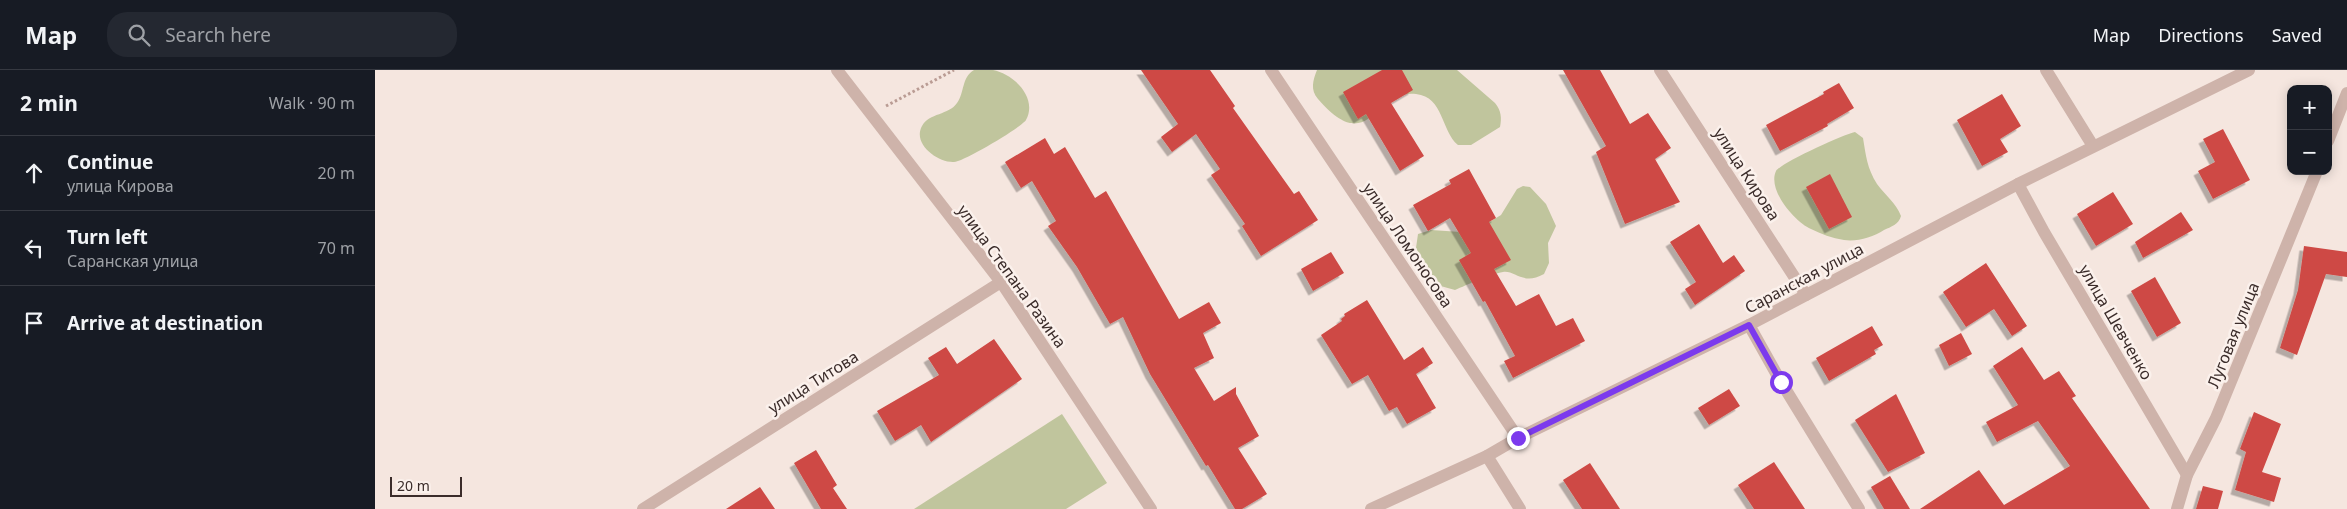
<!DOCTYPE html>
<html lang="en">
<head>
<meta charset="utf-8">
<style>
	:root { --surface:#171b24; --page:#242831; --text:#f1f3f6; --muted:#9ea1a6; --line:#363941 }
	body { margin:0; font-family:"Noto Sans",sans-serif; background:var(--page); color:var(--text) }
	.controls { position:absolute; right:15px; top:15px; display:grid; overflow:hidden; border-radius:10px; box-shadow:0 2px 12px #0003 }
	.controls button { width:45px; height:45px; display:grid; place-items:center; padding:0; border:0; border-bottom:1px solid var(--line); background:var(--surface); color:var(--text); font:25px sans-serif }
	.scale { position:absolute; left:15px; bottom:12px; width:72px; box-sizing:border-box; padding-left:5px; border:2px solid #3b2c2a; border-top:0; font-size:14px; line-height:18px; white-space:nowrap; color:#3b2c2a; -webkit-text-stroke:4px #fbf1ec; paint-order:stroke }
	.stop { position:absolute; width:15px; height:15px; margin:-11px; border:4px solid #7c3aed; border-radius:50%; background:#fff }
	.stop.end { background:#7c3aed; border-color:#fff; box-shadow:0 1px 5px #0008 }
	.list { margin:0; padding:0; list-style:none }
	h2 { display:flex; justify-content:space-between; align-items:center; height:65px; margin:0; padding:0 20px; font-size:21px }
	h2 small { font-size:16px; font-weight:400; color:var(--muted) }
	.list li { display:grid; grid-template-columns:32px 1fr auto; gap:15px; align-items:center; box-sizing:border-box; height:75px; padding:0 20px; border-top:1px solid var(--line) }
	.list b { display:block; font-size:19px; white-space:nowrap }
	.list p { margin:0; font-size:16px; white-space:nowrap; color:var(--muted) }
	.list em { font-size:16px; font-style:normal; color:var(--muted) }
	.icon { flex:none; width:28px; height:28px; fill:none; stroke:currentColor; stroke-width:2; stroke-linecap:round; stroke-linejoin:round }
	.map { position:relative; flex:none; width:1972px; height:439px; overflow:hidden }
	header { display:flex; align-items:center; gap:30px; box-sizing:border-box; height:70px; padding:0 25px; background:var(--surface); border-bottom:1px solid var(--line) }
	header strong { font-size:24px }
	nav { display:flex; gap:28px; margin-inline-start:auto; font-size:18px }
	.search { width:350px; height:45px; background:var(--page); display:flex; align-items:center; gap:12px; box-sizing:border-box; padding:0 18px; border-radius:20px; color:var(--muted); font-size:19px }
	main { display:flex }
	aside { flex:1; background:var(--surface) }
	.map>svg:first-child { display:block }
	.green { fill:#c0c59d }
	.building { fill:#ce4944; filter:url(#shadow) }
	.lines { fill:none; stroke-linecap:round; stroke-linejoin:round }
	.path { stroke:#ba9c94; stroke-width:3; stroke-dasharray:2.5 2.5; stroke-linecap:butt }
	.minor { stroke:#ceb3aa; stroke-width:12 }
	.tertiary { stroke:#ceb3aa; stroke-width:12 }
	.route { stroke:#7c3aed; stroke-width:6 }
	.labels { text-anchor:middle; dominant-baseline:central; stroke-width:5; stroke-linejoin:round; paint-order:stroke }
	.street-label { font-size:16px; fill:#3b2c2a; stroke:#fbf1ec }
</style>
</head>
<body>
<header>
<strong>Map</strong>
<div class="search"><svg class="icon" aria-label="search" viewBox="0 0 24 24"><circle cx="10" cy="10" r="6"/><path d="M15 15l6 6"/></svg>Search here</div>
<nav><a>Map</a><a>Directions</a><a>Saved</a></nav>
</header>
<main>
<aside>
<h2>2 min<small>Walk · 90 m</small></h2>
<ul class="list">
<li><svg class="icon" aria-label="ahead" viewBox="0 0 24 24"><path d="M12 20V5M6 11l6-6 6 6"/></svg><div><b>Continue</b><p>улица Кирова</p></div><em>20 m</em></li>
<li><svg class="icon" aria-label="left" viewBox="0 0 24 24"><path d="M17 20v-9H6M10 6l-5 5 5 5"/></svg><div><b>Turn left</b><p>Саранская улица</p></div><em>70 m</em></li>
<li><svg class="icon" aria-label="arrive" viewBox="0 0 24 24"><path d="M6 21V4h12l-3 4 3 4H6"/></svg><div><b>Arrive at destination</b></div></li>
</ul>
</aside>
<div class="map">
<svg width="1972" height="439" viewBox="0 0 1972 439">
	<defs>
		<filter id="shadow"><feDropShadow dx="-4.5" dy="4.5" stdDeviation="0" flood-color="#0004"/></filter>
	</defs>
	<rect width="100%" height="100%" fill="#f5e6df"/>
	<g class="green">
		<path d="M 599,0 C 605,0 612,0 618,0 C 639,4 663,28 651,50 C 647,57 588,92 579,92 C 563,93 537,74 547,56 C 554,43 574,45 582,33 C 590,22 586,8 599,0 Z"/>
		<path d="M 942,0 L 1082,0 L 1120,33 C 1126,40 1127,48 1125,57 L 1096,75 L 1083,75 C 1066,61 1069,27 1041,24 C 999,19 995,89 943,29 C 935,20 938,10 942,0 Z"/>
		<path d="M 1480,62 L 1488,68 C 1491,86 1492,98 1502,114 C 1510,125 1521,133 1526,146 C 1524,154 1516,157 1509,160 C 1498,167 1482,172 1469,170 C 1457,168 1446,164 1436,159 C 1420,152 1392,120 1401,101 C 1406,93 1467,65 1480,62 Z"/>
		<path d="M 1148,116 L 1155,117 L 1171,134 L 1181,156 L 1173,173 L 1174,193 L 1169,204 C 1148,216 1140,200 1128,202 C 1115,204 1092,215 1080,220 L 1062,215 L 1041,178 L 1043,164 L 1056,160 L 1086,162 L 1111,154 L 1126,145 L 1142,119 Z"/>
		<path d="M 687,344 L 732,413 L 691,439 L 539,439 Z"/>
	</g>
	<g class="building">
		<path d="M 766,0 L 835,0 L 860,36 L 858,38 L 919,124 L 924,121 L 943,150 L 886,186 L 867,156 L 870,154 L 836,105 L 845,99 L 821,64 L 797,82 L 786,67 L 803,54 Z"/>
		<path d="M 1007,0 L 1027,0 L 1038,20 L 1016,33 L 1049,86 L 1025,101 L 991,44 L 983,49 L 968,22 Z"/>
		<path d="M 1188,0 L 1225,0 L 1255,54 L 1273,43 L 1296,78 L 1280,89 L 1305,132 L 1250,154 L 1221,82 L 1231,76 Z"/>
		<path d="M 1464,13 L 1479,38 L 1452,54 L 1453,56 L 1405,81 L 1391,55 L 1449,24 L 1448,22 Z"/>
		<path d="M 1627,24 L 1646,56 L 1625,69 L 1633,82 L 1607,96 L 1582,50 Z"/>
		<path d="M 1848,59 L 1875,110 L 1838,129 L 1823,101 L 1840,92 L 1828,69 Z"/>
		<path d="M 670,68 L 679,84 L 690,77 L 720,128 L 731,121 L 804,249 L 834,232 L 846,253 L 828,263 L 839,288 L 819,298 L 839,331 L 861,317 L 861,324 L 884,366 L 863,378 L 892,424 L 867,439 L 860,439 L 833,395 L 831,396 L 775,304 L 748,247 L 735,254 L 702,197 L 673,156 L 681,151 L 657,111 L 646,118 L 630,92 Z"/>
		<path d="M 1094,99 L 1121,148 L 1114,152 L 1136,190 L 1119,199 L 1141,236 L 1164,224 L 1181,256 L 1198,248 L 1210,271 L 1138,308 L 1129,291 L 1140,286 L 1110,231 L 1108,232 L 1084,190 L 1096,183 L 1075,148 L 1053,161 L 1038,135 L 1076,114 L 1074,110 Z"/>
		<path d="M 1455,104 L 1477,147 L 1454,159 L 1431,117 Z"/>
		<path d="M 1738,122 L 1758,154 L 1721,176 L 1702,144 Z"/>
		<path d="M 1806,142 L 1818,160 L 1768,188 L 1760,172 Z"/>
		<path d="M 1324,154 L 1348,193 L 1359,185 L 1370,201 L 1320,235 L 1310,219 L 1321,212 L 1295,172 Z"/>
		<path d="M 1929,176 L 1972,182 L 1972,207 L 1951,204 L 1922,285 L 1905,278 L 1923,220 Z"/>
		<path d="M 956,182 L 969,203 L 938,221 L 926,199 Z"/>
		<path d="M 1611,193 L 1652,256 L 1637,266 L 1619,239 L 1591,257 L 1568,222 Z"/>
		<path d="M 1780,207 L 1806,253 L 1782,267 L 1756,221 Z"/>
		<path d="M 992,230 L 1029,290 L 1048,277 L 1058,293 L 1041,304 L 1061,338 L 1032,354 L 1022,337 L 1014,341 L 993,305 L 977,314 L 946,265 L 967,251 L 966,249 L 970,246 L 969,244 Z"/>
		<path d="M 1497,256 L 1508,275 L 1499,280 L 1501,284 L 1454,311 L 1441,288 Z"/>
		<path d="M 1586,263 L 1597,284 L 1574,296 L 1564,275 Z"/>
		<path d="M 619,269 L 647,309 L 556,372 L 546,355 L 520,371 L 502,341 L 564,305 L 553,288 L 571,277 L 582,294 Z"/>
		<path d="M 1647,277 L 1669,310 L 1684,301 L 1701,326 L 1697,328 L 1775,439 L 1545,439 L 1604,400 L 1629,435 L 1695,396 L 1663,351 L 1622,372 L 1611,352 L 1643,335 L 1618,296 Z"/>
		<path d="M 1354,319 L 1365,336 L 1334,355 L 1323,338 Z"/>
		<path d="M 1521,324 L 1550,383 L 1513,402 L 1480,350 Z"/>
		<path d="M 1879,342 L 1906,354 L 1887,402 L 1906,408 L 1899,432 L 1860,420 L 1871,382 L 1865,379 Z"/>
		<path d="M 441,380 L 462,415 L 458,418 L 472,439 L 446,439 L 419,393 Z"/>
		<path d="M 1399,392 L 1430,439 L 1379,439 L 1363,415 Z"/>
		<path d="M 1215,393 L 1245,439 L 1207,439 L 1188,410 Z"/>
		<path d="M 1515,406 L 1535,439 L 1509,439 L 1496,417 Z"/>
		<path d="M 1828,416 L 1848,421 L 1843,439 L 1821,439 Z"/>
		<path d="M 385,417 L 400,439 L 351,439 Z"/>
	</g>
	<g class="lines">
		<path class="path" d="M 511,36 L 579,0"/>
		<g class="minor">
			<path d="M 896,0 L 1143,368"/>
			<path d="M 1285,0 L 1431,225"/>
			<path d="M 1671,0 L 1718,76"/>
			<path d="M 1953,71 L 1972,23"/>
			<path d="M 1643,114 L 1669,162 L 1812,405"/>
			<path d="M 1374,255 L 1406,312 L 1484,439"/>
			<path d="M 1112,386 L 1145,439"/>
			<path d="M 268,439 L 626,212"/>
			<path d="M 1802,439 L 1812,405 L 1841,348 L 1942,101"/>
		</g>
		<g class="tertiary">
			<path d="M 462,0 L 626,212 L 776,439"/>
			<path d="M 996,439 L 1112,386 L 1143,368 L 1374,255 L 1643,114 L 1874,0"/>
		</g>
	</g>
	<g class="lines">
		<path class="route" d="M 1143,368 L 1374,255 L 1406,312"/>
	</g>
	<g class="labels">
		<g class="street-label">
			<text transform="translate(1372 104) rotate(57)">улица Кирова</text>
			<text transform="translate(1033 175) rotate(56)">улица Ломоносова</text>
			<text transform="translate(637 206) rotate(54)">улица Степана Разина</text>
			<text transform="translate(1429 208) rotate(-28)">Саранская улица</text>
			<text transform="translate(1741 252) rotate(60)">улица Шевченко</text>
			<text transform="translate(1858 265) rotate(-68)">Луговая улица</text>
			<text transform="translate(438 312) rotate(-32)">улица Титова</text>
		</g>
	</g>
</svg>
<div class="controls">
<button>+</button>
<button>−</button>
</div>
<div class="scale">20 m</div>
<div class="stop" style="left:1406px;top:312px"></div>
<div class="stop end" style="left:1143px;top:368px"></div>
</div>
</main>
</body>
</html>
